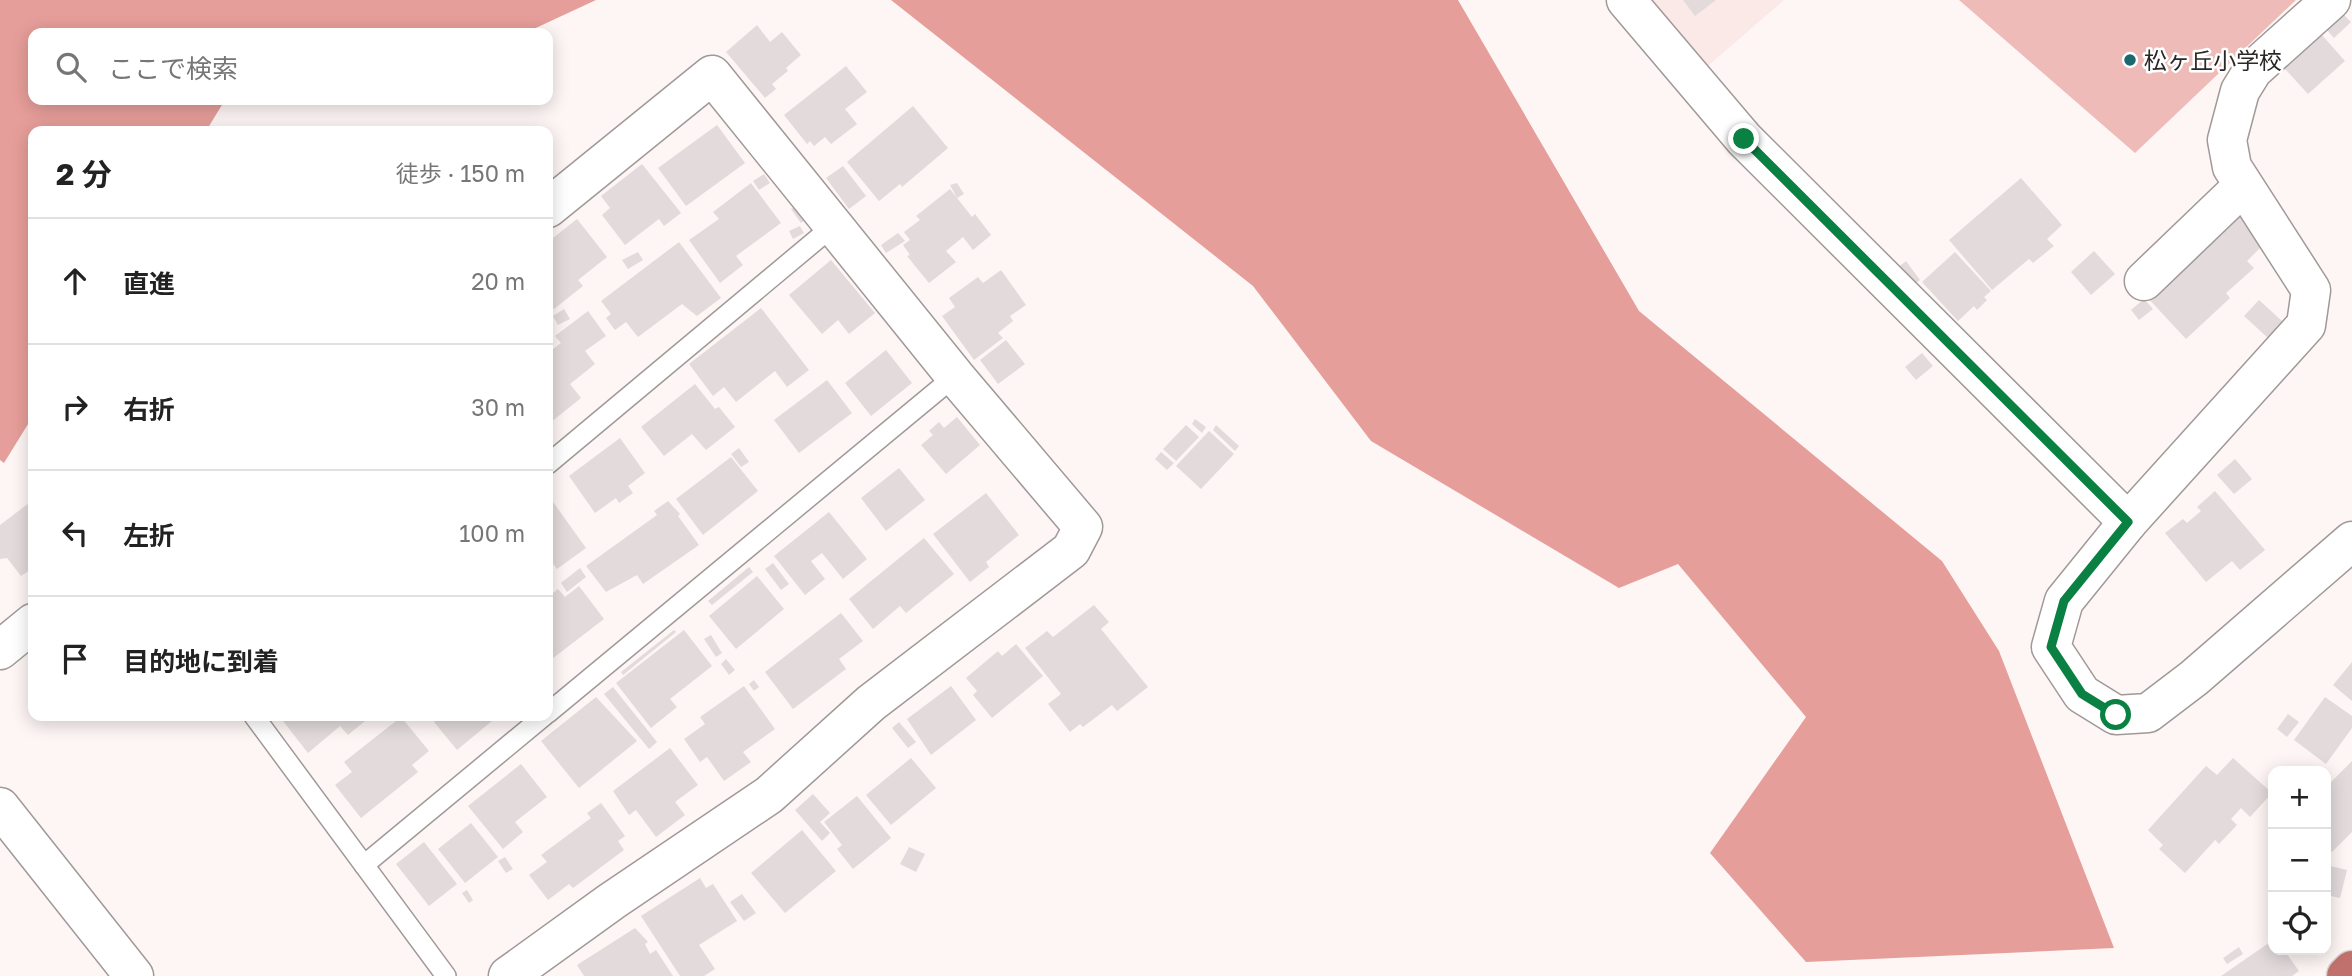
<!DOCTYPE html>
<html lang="ja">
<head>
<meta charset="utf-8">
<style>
	:root { --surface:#fff; --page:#f2f2f2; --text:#222; --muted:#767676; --line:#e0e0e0 }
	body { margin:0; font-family:"Golos Text","Noto Sans JP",sans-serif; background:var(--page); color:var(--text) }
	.controls { position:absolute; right:21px; bottom:21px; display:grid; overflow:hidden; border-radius:14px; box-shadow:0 4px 18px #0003 }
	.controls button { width:63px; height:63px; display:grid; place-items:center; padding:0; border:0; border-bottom:2px solid var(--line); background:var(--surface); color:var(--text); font:35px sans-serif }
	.stop { position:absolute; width:21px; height:21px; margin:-16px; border:5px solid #0b8043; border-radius:50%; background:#fff }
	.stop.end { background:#0b8043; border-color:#fff; box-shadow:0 2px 7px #0008 }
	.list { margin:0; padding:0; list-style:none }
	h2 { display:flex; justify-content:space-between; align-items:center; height:91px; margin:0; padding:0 28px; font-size:30px }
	h2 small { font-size:23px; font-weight:400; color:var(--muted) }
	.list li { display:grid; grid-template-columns:46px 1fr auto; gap:21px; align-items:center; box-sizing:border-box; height:126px; padding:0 28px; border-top:2px solid var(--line) }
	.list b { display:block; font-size:26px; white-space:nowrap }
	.list em { font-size:23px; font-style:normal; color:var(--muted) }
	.icon { flex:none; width:38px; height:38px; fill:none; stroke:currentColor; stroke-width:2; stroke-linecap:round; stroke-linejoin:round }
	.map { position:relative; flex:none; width:2352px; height:976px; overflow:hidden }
	.search { position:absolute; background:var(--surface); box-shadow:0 4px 18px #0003; left:28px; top:28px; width:525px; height:77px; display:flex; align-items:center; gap:18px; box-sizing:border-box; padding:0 24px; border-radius:14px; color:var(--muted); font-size:26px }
	.panel { position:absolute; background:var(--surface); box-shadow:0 4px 18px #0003; left:28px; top:126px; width:525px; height:595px; border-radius:14px }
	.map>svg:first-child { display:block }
	.built { fill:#fae9e7 }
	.green { fill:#eebbb8 }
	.forest { fill:#e69e9a }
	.building { fill:#e3dbdb }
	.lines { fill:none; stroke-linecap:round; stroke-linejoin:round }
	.lane-casing { stroke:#a09998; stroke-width:22 }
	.street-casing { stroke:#a09998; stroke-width:41 }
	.highway-casing { stroke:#d4d4d4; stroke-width:41 }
	.lane { stroke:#fff; stroke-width:19 }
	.street { stroke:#fff; stroke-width:38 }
	.highway { stroke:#c1716d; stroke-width:38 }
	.route { stroke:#0b8043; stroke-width:9 }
	.poi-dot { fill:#1c686f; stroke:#fff; stroke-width:2.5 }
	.labels { text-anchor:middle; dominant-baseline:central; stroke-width:5; stroke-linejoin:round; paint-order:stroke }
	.poi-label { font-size:23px; fill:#2a2827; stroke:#fff; text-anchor:start }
</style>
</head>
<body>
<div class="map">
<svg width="2352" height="976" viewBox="0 0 2352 976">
	<rect width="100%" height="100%" fill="#fef6f5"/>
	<path class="built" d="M 1648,0 L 1784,0 L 1701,72 Z"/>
	<path class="green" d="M 1959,0 L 2296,0 L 2135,153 Z"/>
	<g class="forest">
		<path d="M 0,0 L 596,0 L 525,33 L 33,33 L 33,100 L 225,100 L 206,131 L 33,131 L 33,416 L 4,463 L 0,460 Z"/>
		<path d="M 891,0 L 1458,0 L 1639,311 L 1942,561 L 1999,651 L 2114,948 L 1806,962 L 1710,853 L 1806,717 L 1678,564 L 1619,588 L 1371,441 L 1253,286 Z"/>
	</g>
	<g class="building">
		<path d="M 1683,0 L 1716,0 L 1695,16 Z"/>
		<path d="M 2343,14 L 2351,22 L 2334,38 L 2326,29 Z"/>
		<path d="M 757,25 L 770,42 L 782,32 L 801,55 L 786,68 L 788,71 L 772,84 L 776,89 L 765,98 L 726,52 Z"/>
		<path d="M 2322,35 L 2345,61 L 2308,94 L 2285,69 Z"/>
		<path d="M 846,66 L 867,92 L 845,109 L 857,124 L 831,144 L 825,137 L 814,146 L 810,141 L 807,144 L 784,115 Z"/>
		<path d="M 913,106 L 948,148 L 902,187 L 900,184 L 879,201 L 847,162 Z"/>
		<path d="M 717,125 L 745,163 L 686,206 L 658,168 Z"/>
		<path d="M 642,164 L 681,213 L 664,226 L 659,219 L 625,245 L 602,215 L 610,208 L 601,196 Z"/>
		<path d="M 843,166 L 866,196 L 849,209 L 826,178 Z"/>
		<path d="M 764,174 L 770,183 L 759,190 L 753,181 Z"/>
		<path d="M 2021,178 L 2062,225 L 2047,239 L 2054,246 L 2033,263 L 2029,259 L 1992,290 L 1949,240 Z"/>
		<path d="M 751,183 L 781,223 L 736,256 L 743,265 L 720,283 L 689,240 L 719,219 L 713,212 Z"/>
		<path d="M 957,183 L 964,194 L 957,198 L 950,185 Z"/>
		<path d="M 950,189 L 972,217 L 975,214 L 991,235 L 973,250 L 963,237 L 946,251 L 956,262 L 929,283 L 907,256 L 910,255 L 903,245 L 910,240 L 904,232 L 920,220 L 916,216 Z"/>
		<path d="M 794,207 L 805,220 L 801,223 L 791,209 Z"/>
		<path d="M 2239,209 L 2264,244 L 2247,261 L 2254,268 L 2226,293 L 2230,298 L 2186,339 L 2146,296 Z"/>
		<path d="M 577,219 L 607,257 L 578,280 L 583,286 L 554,309 L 548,301 L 548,242 Z"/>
		<path d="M 800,226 L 804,233 L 793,239 L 789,231 Z"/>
		<path d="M 898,233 L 905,241 L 886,253 L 881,245 Z"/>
		<path d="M 679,242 L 721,298 L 697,316 L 682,304 L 638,337 L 626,322 L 615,330 L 606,318 L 611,314 L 601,301 Z"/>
		<path d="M 2094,251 L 2115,274 L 2091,295 L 2071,272 Z"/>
		<path d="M 638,252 L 643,260 L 628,269 L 622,260 Z"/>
		<path d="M 1955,252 L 1991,291 L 1984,297 L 1987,300 L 1977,310 L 1974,306 L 1958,321 L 1922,282 Z"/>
		<path d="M 831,260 L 875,313 L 849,334 L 838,320 L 822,334 L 789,295 Z"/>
		<path d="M 1906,261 L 1920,280 L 1910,288 L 1896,269 Z"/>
		<path d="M 1001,270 L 1026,305 L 1010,316 L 1013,321 L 998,333 L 1003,338 L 974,360 L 942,316 L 955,307 L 949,298 L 978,277 L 983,283 Z"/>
		<path d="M 2144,299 L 2153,309 L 2139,320 L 2131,310 Z"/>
		<path d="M 2259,300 L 2283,322 L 2268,338 L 2244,316 Z"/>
		<path d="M 761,308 L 809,370 L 787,387 L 775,371 L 736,402 L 724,387 L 713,396 L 689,364 Z"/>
		<path d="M 564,309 L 570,319 L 558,325 L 553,316 Z"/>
		<path d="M 588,311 L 606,336 L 585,351 L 595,364 L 570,384 L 581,398 L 551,422 L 548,418 L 548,353 L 561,343 L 555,336 Z"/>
		<path d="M 1006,340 L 1025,364 L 998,384 L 980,360 Z"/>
		<path d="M 886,350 L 912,383 L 871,416 L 845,383 Z"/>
		<path d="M 1922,353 L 1933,366 L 1916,380 L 1905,367 Z"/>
		<path d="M 827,380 L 852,413 L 799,453 L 774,420 Z"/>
		<path d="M 695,384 L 715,409 L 719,407 L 735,427 L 706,450 L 692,434 L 664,456 L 641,427 Z"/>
		<path d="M 957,417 L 980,445 L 946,474 L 921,445 L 933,435 L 929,431 L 939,422 L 944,428 Z"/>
		<path d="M 1195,419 L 1206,427 L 1202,433 L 1192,424 Z"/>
		<path d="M 1186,425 L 1199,437 L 1176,461 L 1163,449 Z"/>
		<path d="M 1216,425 L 1239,446 L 1235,451 L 1213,430 Z"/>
		<path d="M 1209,431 L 1234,454 L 1201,489 L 1176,466 Z"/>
		<path d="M 620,438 L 645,473 L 628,486 L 633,493 L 619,503 L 616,498 L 595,513 L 569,476 Z"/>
		<path d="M 739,448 L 749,462 L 741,467 L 731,454 Z"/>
		<path d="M 1161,452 L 1174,463 L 1167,470 L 1155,459 Z"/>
		<path d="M 731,457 L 758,491 L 703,535 L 676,499 Z"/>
		<path d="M 2235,459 L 2252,479 L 2234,494 L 2217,475 Z"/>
		<path d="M 899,468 L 925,500 L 886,531 L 861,498 Z"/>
		<path d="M 2215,491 L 2265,550 L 2240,570 L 2232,561 L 2206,582 L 2165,533 L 2183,519 L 2187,523 L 2201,511 L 2197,507 Z"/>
		<path d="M 986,493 L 1019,535 L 986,562 L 989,567 L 970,582 L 933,534 Z"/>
		<path d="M 548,495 L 586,548 L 557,569 L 548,557 Z"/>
		<path d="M 33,500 L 33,568 L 21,576 L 7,558 L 0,559 L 0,525 Z"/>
		<path d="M 668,501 L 680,514 L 678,516 L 699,545 L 643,584 L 637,575 L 606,592 L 586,566 L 657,515 L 654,511 Z"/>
		<path d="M 829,512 L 867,559 L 843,579 L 822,553 L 811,561 L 825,579 L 805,595 L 774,556 Z"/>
		<path d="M 924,538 L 954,574 L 906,613 L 900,606 L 873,629 L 849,599 Z"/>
		<path d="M 773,563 L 789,584 L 781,590 L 765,569 Z"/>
		<path d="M 749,567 L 753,572 L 712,605 L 708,601 Z"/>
		<path d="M 580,568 L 586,577 L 567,592 L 561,583 Z"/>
		<path d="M 757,576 L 784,609 L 736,649 L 709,616 Z"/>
		<path d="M 579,586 L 604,619 L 548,662 L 548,597 L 558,589 L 565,597 Z"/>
		<path d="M 1094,605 L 1109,622 L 1101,629 L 1148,687 L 1117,711 L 1112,705 L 1083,727 L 1080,724 L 1070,732 L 1048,704 L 1061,694 L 1025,648 L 1047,631 L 1053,637 Z"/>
		<path d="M 841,613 L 863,641 L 839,659 L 846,669 L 793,709 L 765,672 Z"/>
		<path d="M 674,630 L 676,632 L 623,675 L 621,672 Z"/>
		<path d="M 684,630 L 712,666 L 670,699 L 677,707 L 651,728 L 616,683 Z"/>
		<path d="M 711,635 L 722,653 L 716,657 L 704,639 Z"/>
		<path d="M 1016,644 L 1043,676 L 992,718 L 973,695 L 977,691 L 966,678 L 998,651 L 1002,656 Z"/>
		<path d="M 726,659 L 735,670 L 729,675 L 721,664 Z"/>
		<path d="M 2352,662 L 2352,701 L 2333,685 Z"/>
		<path d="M 754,680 L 759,687 L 754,691 L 749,684 Z"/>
		<path d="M 744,686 L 775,729 L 743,752 L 751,762 L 724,781 L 707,757 L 700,762 L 684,739 L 705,724 L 700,717 Z"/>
		<path d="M 951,686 L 976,720 L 931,755 L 907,719 Z"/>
		<path d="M 613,687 L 657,742 L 649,749 L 604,694 Z"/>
		<path d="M 596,697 L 637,741 L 579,788 L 541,741 Z"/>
		<path d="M 2325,697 L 2352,716 L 2352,728 L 2326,764 L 2294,740 Z"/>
		<path d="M 2288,714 L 2299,722 L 2287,737 L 2277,729 Z"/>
		<path d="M 279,716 L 371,716 L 348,735 L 340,726 L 308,753 Z"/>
		<path d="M 441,716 L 498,716 L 457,750 L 434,722 Z"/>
		<path d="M 401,717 L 429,751 L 412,765 L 418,772 L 361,818 L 335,785 L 352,772 L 344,762 Z"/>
		<path d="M 899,722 L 916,742 L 908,748 L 892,728 Z"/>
		<path d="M 670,748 L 698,785 L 675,802 L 685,815 L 656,837 L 636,810 L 629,815 L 613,791 Z"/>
		<path d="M 911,758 L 936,788 L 891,825 L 866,795 Z"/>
		<path d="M 2233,758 L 2272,793 L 2250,817 L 2241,808 L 2231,819 L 2237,825 L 2219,844 L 2215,840 L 2185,873 L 2159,849 L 2163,845 L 2148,830 L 2206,766 L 2217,775 Z"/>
		<path d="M 2352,761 L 2352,832 L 2332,852 L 2326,846 L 2326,780 L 2329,784 Z"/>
		<path d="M 521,764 L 547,797 L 515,822 L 523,832 L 503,849 L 468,806 Z"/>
		<path d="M 813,794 L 830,813 L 820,822 L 830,833 L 822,841 L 795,810 Z"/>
		<path d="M 857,796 L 891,838 L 853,869 L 837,849 L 842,845 L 824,822 Z"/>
		<path d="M 601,803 L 625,836 L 618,841 L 624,850 L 573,888 L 569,884 L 548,900 L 529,875 L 547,862 L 541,855 L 591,818 L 587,813 Z"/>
		<path d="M 471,823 L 498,857 L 465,883 L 438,849 Z"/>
		<path d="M 802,830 L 836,871 L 785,913 L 751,873 Z"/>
		<path d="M 424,842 L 457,884 L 429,906 L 396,864 Z"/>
		<path d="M 909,847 L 925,854 L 916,872 L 900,864 Z"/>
		<path d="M 505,857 L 513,869 L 506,873 L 498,861 Z"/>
		<path d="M 2326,865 L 2347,870 L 2340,898 L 2326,895 Z"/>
		<path d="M 700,878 L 706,888 L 713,884 L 737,921 L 699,945 L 715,969 L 704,976 L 680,976 L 641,916 Z"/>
		<path d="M 467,890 L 473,900 L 469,903 L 462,893 Z"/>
		<path d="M 742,894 L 756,913 L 744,921 L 730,902 Z"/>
		<path d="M 635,928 L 648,942 L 645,944 L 650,954 L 656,950 L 673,976 L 584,976 L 577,965 Z"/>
		<path d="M 2273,940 L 2273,950 L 2284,950 L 2299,971 L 2292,976 L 2221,976 Z"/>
		<path d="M 2239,947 L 2243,954 L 2227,964 L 2223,958 Z"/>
	</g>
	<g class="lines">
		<defs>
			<g id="lane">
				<path d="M 548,464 L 833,226"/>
				<path d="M 548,713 L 955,376"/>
				<path d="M 254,716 L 446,976"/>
				<path d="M 364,865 L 544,716"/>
			</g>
			<g id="street">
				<path d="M 1626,0 L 1744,139 L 2128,522"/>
				<path d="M 2331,0 L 2253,70 L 2240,91 L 2227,140 L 2232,167 L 2311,290 L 2306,325 L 2128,522 L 2064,601 L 2051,647 L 2082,694 L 2116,715 L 2148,713 L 2194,678 L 2352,541"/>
				<path d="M 2144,281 L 2243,186"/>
				<path d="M 0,650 L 33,623"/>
				<path d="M 0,807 L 134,976"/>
				<path d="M 508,976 L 612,901 L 769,795 L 871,703 L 1071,550 L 1083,527 L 955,376 L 712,75 L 548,208"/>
			</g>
			<path id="highway" d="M 2346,976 L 2352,970"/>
		</defs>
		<use href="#lane" class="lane-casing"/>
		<use href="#street" class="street-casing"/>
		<use href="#highway" class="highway-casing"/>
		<use href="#lane" class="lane"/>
		<use href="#street" class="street"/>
		<use href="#highway" class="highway"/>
	</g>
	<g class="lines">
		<path class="route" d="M 1744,139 L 2128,522 L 2064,601 L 2051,647 L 2082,694 L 2116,715"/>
	</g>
	<circle class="poi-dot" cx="2130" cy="60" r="7"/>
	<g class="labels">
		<g class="poi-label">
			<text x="2144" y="60">松ヶ丘小学校</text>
		</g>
	</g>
</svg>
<div class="controls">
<button>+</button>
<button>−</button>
<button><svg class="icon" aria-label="locate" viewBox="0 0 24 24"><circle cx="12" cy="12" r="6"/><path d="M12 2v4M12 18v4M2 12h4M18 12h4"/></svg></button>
</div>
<div class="stop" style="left:2116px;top:715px"></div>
<div class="stop end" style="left:1744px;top:139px"></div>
<div class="search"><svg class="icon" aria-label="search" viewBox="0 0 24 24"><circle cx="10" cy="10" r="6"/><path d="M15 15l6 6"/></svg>ここで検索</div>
<section class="panel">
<h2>2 分<small>徒歩 · 150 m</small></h2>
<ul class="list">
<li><svg class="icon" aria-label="ahead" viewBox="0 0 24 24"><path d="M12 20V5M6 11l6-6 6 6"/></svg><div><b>直進</b></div><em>20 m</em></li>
<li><svg class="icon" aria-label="right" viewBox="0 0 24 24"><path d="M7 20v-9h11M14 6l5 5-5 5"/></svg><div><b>右折</b></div><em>30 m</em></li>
<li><svg class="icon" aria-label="left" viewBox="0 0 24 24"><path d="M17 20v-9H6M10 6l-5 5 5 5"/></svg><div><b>左折</b></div><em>100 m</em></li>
<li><svg class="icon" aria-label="arrive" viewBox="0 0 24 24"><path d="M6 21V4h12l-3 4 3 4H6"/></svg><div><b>目的地に到着</b></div></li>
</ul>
</section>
</div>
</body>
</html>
